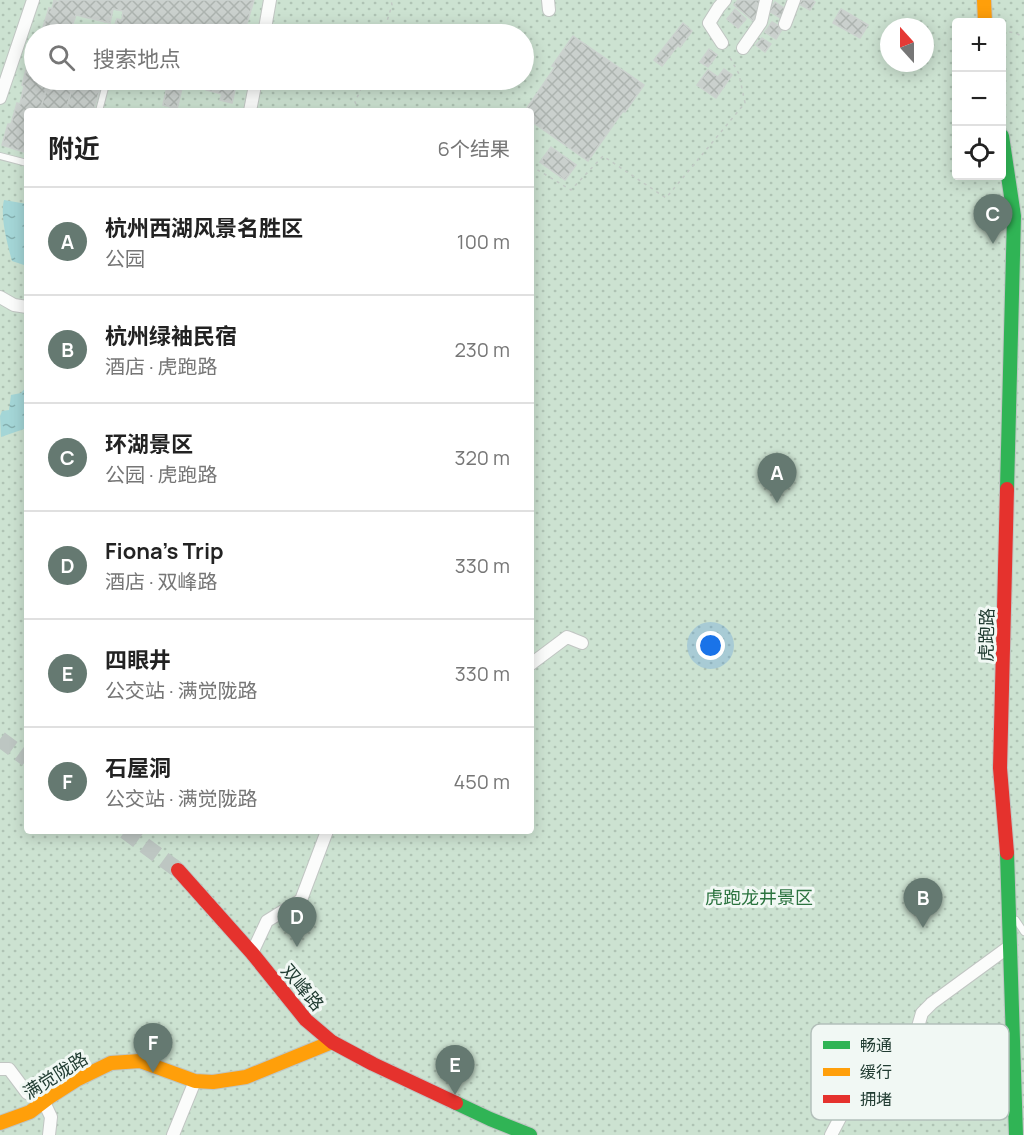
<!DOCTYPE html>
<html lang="zh">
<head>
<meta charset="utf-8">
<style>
	:root { --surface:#fff; --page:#f6f6f6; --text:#222; --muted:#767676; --line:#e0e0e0; --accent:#657971 }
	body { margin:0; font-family:Manrope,"Noto Sans SC",sans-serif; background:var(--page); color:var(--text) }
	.controls { position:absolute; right:18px; top:18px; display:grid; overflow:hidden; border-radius:6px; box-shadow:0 3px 15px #0003 }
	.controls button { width:54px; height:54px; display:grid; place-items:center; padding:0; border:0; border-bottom:2px solid var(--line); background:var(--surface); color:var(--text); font:30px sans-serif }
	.compass { position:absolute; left:880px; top:18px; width:54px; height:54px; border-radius:50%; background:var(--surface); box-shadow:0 3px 15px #0003; rotate:339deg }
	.you { position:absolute; left:711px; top:646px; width:21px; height:21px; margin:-15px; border:4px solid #fff; border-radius:50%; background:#1a73e8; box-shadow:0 0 0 9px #1a73e833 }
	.badge { display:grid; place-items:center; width:39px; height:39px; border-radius:50%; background:var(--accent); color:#fff; font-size:20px; font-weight:700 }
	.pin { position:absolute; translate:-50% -50px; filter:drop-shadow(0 2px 3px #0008) }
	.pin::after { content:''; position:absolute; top:32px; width:21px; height:18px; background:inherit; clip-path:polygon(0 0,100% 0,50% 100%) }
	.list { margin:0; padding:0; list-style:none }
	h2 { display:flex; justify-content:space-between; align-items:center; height:78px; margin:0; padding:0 24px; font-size:26px }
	h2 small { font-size:20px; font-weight:400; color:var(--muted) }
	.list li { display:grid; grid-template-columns:39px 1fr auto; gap:18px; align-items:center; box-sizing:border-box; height:108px; padding:0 24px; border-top:2px solid var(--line) }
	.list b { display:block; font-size:22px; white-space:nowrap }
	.list p { margin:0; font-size:20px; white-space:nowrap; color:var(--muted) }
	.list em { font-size:20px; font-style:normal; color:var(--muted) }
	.icon { flex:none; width:33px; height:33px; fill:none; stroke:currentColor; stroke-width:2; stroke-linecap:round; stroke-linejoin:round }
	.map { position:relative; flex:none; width:1024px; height:1135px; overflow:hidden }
	.search { position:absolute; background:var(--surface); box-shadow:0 3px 15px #0003; left:24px; top:24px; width:510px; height:66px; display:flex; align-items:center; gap:15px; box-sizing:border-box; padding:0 21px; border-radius:33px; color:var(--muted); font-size:22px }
	.panel { position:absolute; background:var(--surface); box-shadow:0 3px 15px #0003; left:24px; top:108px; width:510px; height:726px; border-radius:6px }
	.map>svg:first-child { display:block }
	.park { fill:url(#park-dots); fill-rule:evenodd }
	.water { fill:url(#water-ripples) }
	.building { fill:url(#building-cross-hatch); stroke:#ccd2cf; stroke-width:1.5 }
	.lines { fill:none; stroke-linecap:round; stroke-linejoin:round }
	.secondary-tunnel { stroke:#bdc6c2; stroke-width:16; stroke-dasharray:16 8; stroke-linecap:butt }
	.lane-casing { stroke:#c1c6c3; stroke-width:8 }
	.street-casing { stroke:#c1c6c3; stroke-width:14 }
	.fast-casing { stroke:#bfc6c3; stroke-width:16 }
	.slow-casing { stroke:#bfc6c3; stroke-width:16 }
	.jam-casing { stroke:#bfc6c3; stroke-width:16 }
	.path { stroke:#c1c9c4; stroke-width:1.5; stroke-dasharray:3 4.5; stroke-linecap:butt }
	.lane { stroke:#fbfcfb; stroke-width:6 }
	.street { stroke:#fbfcfb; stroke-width:12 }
	.fast { stroke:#30b455; stroke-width:14 }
	.slow { stroke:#ff9f0a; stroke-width:14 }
	.jam { stroke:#e5322d; stroke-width:14 }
	.labels { text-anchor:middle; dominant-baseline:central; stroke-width:6; stroke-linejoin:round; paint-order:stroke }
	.street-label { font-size:18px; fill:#213c32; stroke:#f1f8f4 }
	.park-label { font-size:18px; fill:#2b733f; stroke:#f1f8f4 }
	.key { fill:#f1f8f4; stroke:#b3c0ba; stroke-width:1.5 }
	.key-label { font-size:16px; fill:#213c32 }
</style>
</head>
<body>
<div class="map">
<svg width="1024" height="1135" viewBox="0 0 1024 1135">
	<defs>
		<pattern id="park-dots" width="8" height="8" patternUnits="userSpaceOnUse" patternTransform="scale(1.5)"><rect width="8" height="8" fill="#cce2d1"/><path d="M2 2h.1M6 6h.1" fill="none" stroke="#afc3b4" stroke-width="1.8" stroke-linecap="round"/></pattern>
		<pattern id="water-ripples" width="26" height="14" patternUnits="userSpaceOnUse" patternTransform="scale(1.5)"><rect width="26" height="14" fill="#a4d6d7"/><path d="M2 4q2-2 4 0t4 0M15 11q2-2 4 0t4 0" fill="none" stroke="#85afaf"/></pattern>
		<pattern id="building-cross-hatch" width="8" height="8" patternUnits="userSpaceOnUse" patternTransform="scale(1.5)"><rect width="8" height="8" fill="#cad0cd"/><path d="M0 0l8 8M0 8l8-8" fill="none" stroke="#adb4b0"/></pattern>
	</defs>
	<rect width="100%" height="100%" fill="#e4e9e6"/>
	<path class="park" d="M 0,0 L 1024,0 L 1024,1135 L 0,1135 ZM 956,22 L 1002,22 L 1002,176 L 956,176 ZM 889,27 L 925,27 L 925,63 L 889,63 ZM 34,34 L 524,34 L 524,80 L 34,80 ZM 27,111 L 531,111 L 531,831 L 27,831 Z"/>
	<g class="water">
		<path d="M 4,200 L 27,204 L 27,266 L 12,261 C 7,243 0,216 4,200 Z"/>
		<path d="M 27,386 L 27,424 L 24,429 L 1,437 L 0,416 L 2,411 L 9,410 L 11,395 L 21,393 Z"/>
	</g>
	<g class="building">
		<path d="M 54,0 L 59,2 L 59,0 L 254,0 L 245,30 L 241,30 L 239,34 L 174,34 L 176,27 L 166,25 L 161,32 L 167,34 L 126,34 L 126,32 L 113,30 L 117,19 L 122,20 L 123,11 L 113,9 L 110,23 L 76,15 L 69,34 L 41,34 L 49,8 L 52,9 Z"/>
		<path d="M 738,0 L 763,0 L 756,7 L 761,11 L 753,21 L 734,5 Z"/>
		<path d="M 802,0 L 812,0 L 815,2 L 810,10 L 799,4 Z"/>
		<path d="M 775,2 L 787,10 L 782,19 L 769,11 Z"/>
		<path d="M 735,9 L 746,19 L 738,28 L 727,19 Z"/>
		<path d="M 841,9 L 868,25 L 860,38 L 833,23 Z"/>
		<path d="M 772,22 L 783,28 L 776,39 L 765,32 Z"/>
		<path d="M 683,23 L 692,31 L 680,47 L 678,45 L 662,66 L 654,60 Z"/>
		<path d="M 573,36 L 644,85 L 625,112 L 623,111 L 588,161 L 531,121 L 531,111 L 525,111 L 555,67 L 552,66 Z"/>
		<path d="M 762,38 L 771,44 L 765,52 L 756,45 Z"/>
		<path d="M 709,49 L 717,55 L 708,67 L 700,62 Z"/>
		<path d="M 32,55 L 34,56 L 34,80 L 49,80 L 40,111 L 27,111 L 27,153 L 2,145 L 8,124 L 11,124 L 17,103 L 20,104 L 24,86 L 22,85 L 28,62 Z"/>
		<path d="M 724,69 L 732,75 L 716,98 L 697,85 L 708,70 L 718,77 Z"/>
		<path d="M 49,80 L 68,80 L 74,81 L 66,111 L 40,111 Z"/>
		<path d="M 68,80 L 103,80 L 93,111 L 66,111 L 74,81 Z"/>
		<path d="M 162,80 L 184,80 L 177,109 L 163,105 L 167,87 L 160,86 Z"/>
		<path d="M 208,80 L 215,80 L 236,85 L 232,103 L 220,100 L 222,94 L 206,90 Z"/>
		<path d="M 551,147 L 576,165 L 565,180 L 540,162 Z"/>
	</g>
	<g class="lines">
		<g class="secondary-tunnel">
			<path d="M 0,739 L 27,759"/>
			<path d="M 125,831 L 178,870"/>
		</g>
		<defs>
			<g id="lane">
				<path d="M 99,111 L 107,80"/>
				<path d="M 0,156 L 27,163"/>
				<path d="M 1016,920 L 1024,932"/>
			</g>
			<g id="street">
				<path d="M 548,0 L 549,10"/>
				<path d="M 785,24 L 794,0"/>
				<path d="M 264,34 L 270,0"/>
				<path d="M 722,43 L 709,23 L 719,7 L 725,0"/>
				<path d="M 743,48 L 761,22 L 766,0"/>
				<path d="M 0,98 L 33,0"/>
				<path d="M 250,111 L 256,80"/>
				<path d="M 0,297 L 14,305 L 27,307"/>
				<path d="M 531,664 L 567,637 L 582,643"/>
				<path d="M 252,953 L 267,921 L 301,900 L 327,831"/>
				<path d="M 0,1069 L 9,1069 L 27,1093 L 44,1102 L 51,1117 L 49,1135"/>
				<path d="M 173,1135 L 195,1081"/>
				<path d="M 831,1135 L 841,1116 L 865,1094 L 906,1050 L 915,1037 L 922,1013 L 932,1003 L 1010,946"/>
			</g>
			<g id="fast">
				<path d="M 1002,136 L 1014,216 L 1007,489"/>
				<path d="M 1007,853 L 1016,1135"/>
				<path d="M 456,1103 L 490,1119 L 530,1135"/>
			</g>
			<g id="slow">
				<path d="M 984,0 L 985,22"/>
				<path d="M 0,1123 L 30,1112 L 51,1096 L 76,1080 L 111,1063 L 140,1061 L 195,1081 L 213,1082 L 246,1077 L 332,1042"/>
			</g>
			<g id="jam">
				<path d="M 1007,853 L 1000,768 L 1007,489"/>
				<path d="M 178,870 L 252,953 L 306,1020 L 332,1042 L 373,1064 L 456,1103"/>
			</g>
		</defs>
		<use href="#lane" class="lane-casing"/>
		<use href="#street" class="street-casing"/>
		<use href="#fast" class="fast-casing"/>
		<use href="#slow" class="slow-casing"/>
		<use href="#jam" class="jam-casing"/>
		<g class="path">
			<path d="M 1002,33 C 1008,30 1018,34 1024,37"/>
			<path d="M 383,34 L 392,5 L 391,0"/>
			<path d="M 359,111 L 355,102 L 365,80"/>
			<path d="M 531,166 L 571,190 L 603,156 L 666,198 L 745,103 L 739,74 L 728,54"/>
		</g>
		<use href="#lane" class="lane"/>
		<use href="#street" class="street"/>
		<use href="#fast" class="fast"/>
		<use href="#slow" class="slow"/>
		<use href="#jam" class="jam"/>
	</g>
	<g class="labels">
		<g class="street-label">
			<text transform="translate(986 635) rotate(-89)">虎跑路</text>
			<text transform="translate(303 987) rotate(50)">双峰路</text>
			<text transform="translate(55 1075) rotate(-32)">满觉陇路</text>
		</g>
		<g class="park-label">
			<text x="759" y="897">虎跑龙井景区</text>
		</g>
	</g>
	<rect x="811" y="1024" width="198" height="96" rx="9" class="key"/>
	<rect x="823" y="1041" width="27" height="8" fill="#30b455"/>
	<rect x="823" y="1068" width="27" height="8" fill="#ff9f0a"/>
	<rect x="823" y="1095" width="27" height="8" fill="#e5322d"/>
	<g class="key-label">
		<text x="860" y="1051">畅通</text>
		<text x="860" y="1078">缓行</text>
		<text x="860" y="1105">拥堵</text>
	</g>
</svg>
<div class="controls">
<button>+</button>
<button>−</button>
<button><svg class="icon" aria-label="locate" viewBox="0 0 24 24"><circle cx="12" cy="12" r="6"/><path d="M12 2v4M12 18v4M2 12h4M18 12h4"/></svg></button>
</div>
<svg class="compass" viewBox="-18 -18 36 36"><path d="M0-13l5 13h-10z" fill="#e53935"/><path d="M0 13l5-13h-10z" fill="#767676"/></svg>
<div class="you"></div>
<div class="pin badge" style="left:777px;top:503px">A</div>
<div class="pin badge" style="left:923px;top:928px">B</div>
<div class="pin badge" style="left:993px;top:244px">C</div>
<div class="pin badge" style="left:297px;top:947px">D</div>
<div class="pin badge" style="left:455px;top:1095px">E</div>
<div class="pin badge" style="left:153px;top:1073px">F</div>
<div class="search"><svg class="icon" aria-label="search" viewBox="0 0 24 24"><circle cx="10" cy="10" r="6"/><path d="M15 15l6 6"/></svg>搜索地点</div>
<section class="panel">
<h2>附近<small>6个结果</small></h2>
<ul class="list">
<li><span class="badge">A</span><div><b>杭州西湖风景名胜区</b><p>公园</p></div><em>100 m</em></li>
<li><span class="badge">B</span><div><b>杭州绿袖民宿</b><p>酒店 · 虎跑路</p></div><em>230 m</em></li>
<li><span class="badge">C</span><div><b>环湖景区</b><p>公园 · 虎跑路</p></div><em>320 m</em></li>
<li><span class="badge">D</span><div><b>Fiona's Trip</b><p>酒店 · 双峰路</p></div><em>330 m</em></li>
<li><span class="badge">E</span><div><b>四眼井</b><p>公交站 · 满觉陇路</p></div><em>330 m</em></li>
<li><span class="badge">F</span><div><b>石屋洞</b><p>公交站 · 满觉陇路</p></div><em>450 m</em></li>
</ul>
</section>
</div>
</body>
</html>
